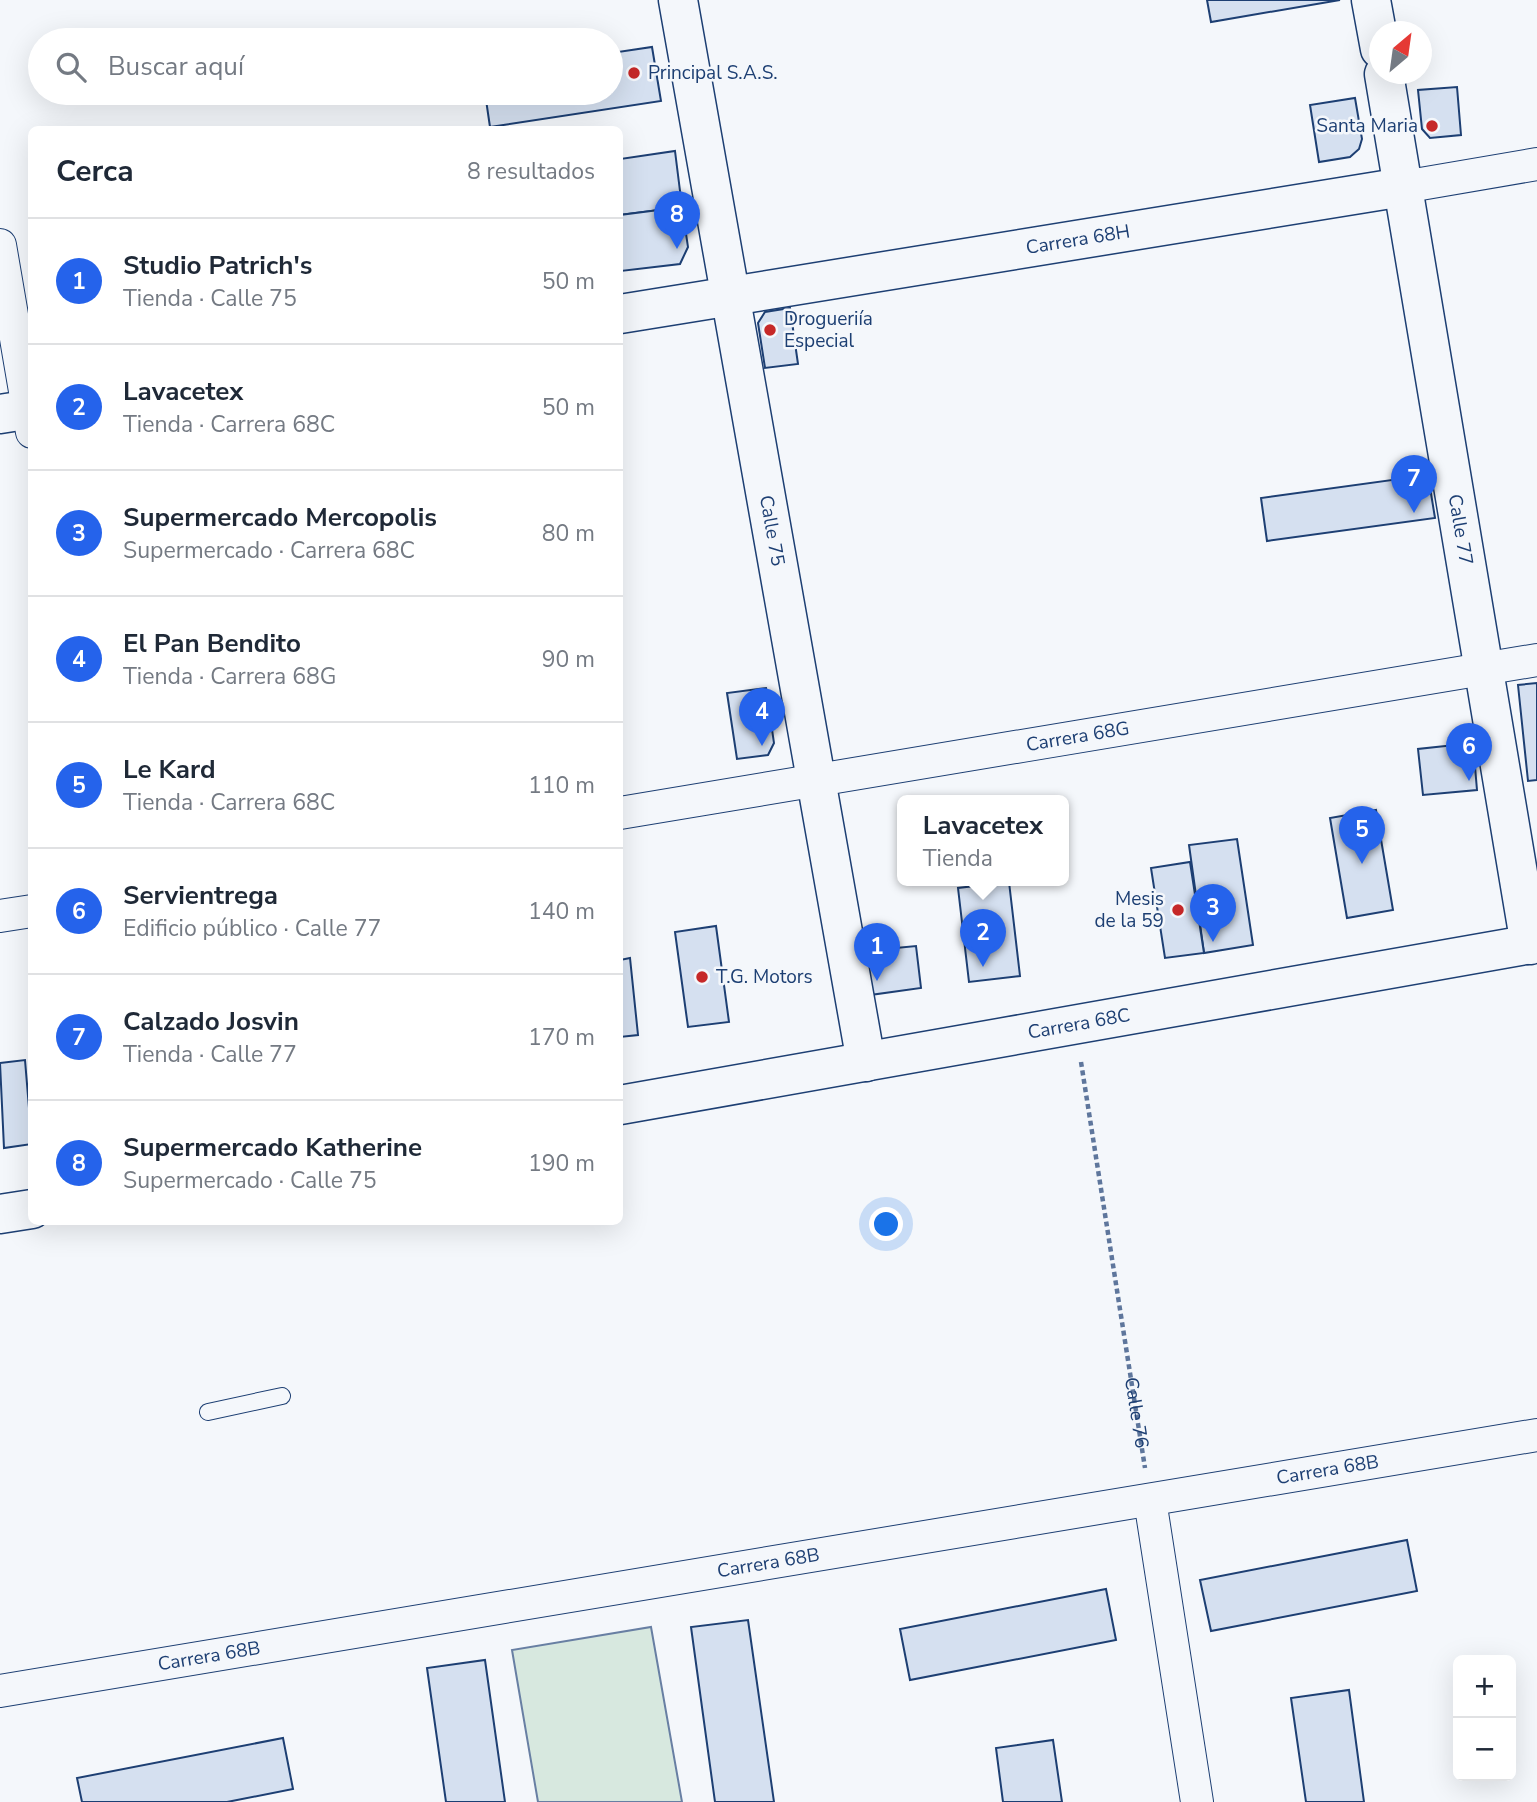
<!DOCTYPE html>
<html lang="es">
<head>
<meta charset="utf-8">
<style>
	:root { --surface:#fff; --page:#f2f2f3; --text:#1f2937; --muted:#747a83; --line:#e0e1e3; --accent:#2563eb }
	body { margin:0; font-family:"Nunito Sans",sans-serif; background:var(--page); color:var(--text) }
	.controls { position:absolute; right:21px; bottom:21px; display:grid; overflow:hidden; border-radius:10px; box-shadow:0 7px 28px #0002 }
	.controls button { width:63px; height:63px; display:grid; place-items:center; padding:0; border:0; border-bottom:2px solid var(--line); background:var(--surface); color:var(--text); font:35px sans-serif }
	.compass { position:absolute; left:1369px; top:21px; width:63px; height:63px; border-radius:50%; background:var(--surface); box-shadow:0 7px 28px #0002; rotate:29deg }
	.you { position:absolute; left:887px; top:1225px; width:24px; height:24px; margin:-18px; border:5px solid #fff; border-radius:50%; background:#1a73e8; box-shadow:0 0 0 10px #1a73e833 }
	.badge { display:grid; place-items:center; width:46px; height:46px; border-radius:50%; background:var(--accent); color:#fff; font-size:23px; font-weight:700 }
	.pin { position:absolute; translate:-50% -58px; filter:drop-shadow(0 2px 4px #0008) }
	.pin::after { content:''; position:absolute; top:37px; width:24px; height:21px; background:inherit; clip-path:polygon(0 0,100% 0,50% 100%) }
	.popup { position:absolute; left:897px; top:795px; width:172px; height:91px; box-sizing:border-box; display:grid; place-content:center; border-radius:10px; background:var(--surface); filter:drop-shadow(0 2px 5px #0005); font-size:23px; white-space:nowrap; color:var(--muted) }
	.popup b { font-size:26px; color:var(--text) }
	.popup::after { content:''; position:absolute; left:50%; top:100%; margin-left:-14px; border:14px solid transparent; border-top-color:var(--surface) }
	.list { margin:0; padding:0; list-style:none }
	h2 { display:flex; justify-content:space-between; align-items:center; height:91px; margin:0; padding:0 28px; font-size:30px }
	h2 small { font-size:23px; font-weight:400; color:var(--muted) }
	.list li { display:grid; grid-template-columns:46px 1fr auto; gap:21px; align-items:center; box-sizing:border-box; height:126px; padding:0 28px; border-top:2px solid var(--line) }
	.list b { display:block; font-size:26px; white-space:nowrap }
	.list p { margin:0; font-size:23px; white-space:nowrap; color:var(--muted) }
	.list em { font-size:23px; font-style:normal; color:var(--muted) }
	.icon { flex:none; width:38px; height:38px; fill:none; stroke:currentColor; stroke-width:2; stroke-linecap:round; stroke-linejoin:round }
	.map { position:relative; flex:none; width:1537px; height:1802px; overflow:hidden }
	.search { position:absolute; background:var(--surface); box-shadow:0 7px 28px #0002; left:28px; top:28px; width:595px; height:77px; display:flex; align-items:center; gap:18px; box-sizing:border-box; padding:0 24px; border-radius:38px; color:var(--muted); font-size:26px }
	.panel { position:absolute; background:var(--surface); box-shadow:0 7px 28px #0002; left:28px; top:126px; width:595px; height:1099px; border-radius:10px }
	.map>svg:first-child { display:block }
	.green { fill:#d7e8df; stroke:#687fa3; stroke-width:2 }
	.building { fill:#d5e0f0; stroke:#1d3f73; stroke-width:2 }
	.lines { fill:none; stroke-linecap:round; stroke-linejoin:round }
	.service-casing { stroke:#1d3f73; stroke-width:18 }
	.minor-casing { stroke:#1d3f73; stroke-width:34 }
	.tertiary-casing { stroke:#1d3f73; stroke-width:41 }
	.path { stroke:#5e769c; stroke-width:4.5; stroke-dasharray:5 3.5; stroke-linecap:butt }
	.service { stroke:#f4f7fb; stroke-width:16 }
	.minor { stroke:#f4f7fb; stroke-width:32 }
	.tertiary { stroke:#f4f7fb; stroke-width:38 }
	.poi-dot { fill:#c62828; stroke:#f4f7fb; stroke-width:2.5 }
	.labels { text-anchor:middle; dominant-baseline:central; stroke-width:5; stroke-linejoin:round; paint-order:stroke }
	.poi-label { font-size:19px; fill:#1d3f73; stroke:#f4f7fb; text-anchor:start }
	.street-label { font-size:19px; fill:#1d3f73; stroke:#f4f7fb }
</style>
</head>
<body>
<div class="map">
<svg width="1537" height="1802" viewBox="0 0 1537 1802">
	<rect width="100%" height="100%" fill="#f4f7fb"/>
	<path class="green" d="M 651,1627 L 682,1802 L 538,1802 L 512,1650 Z"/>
	<g class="building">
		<path d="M 1207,0 L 1340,0 L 1211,22 Z"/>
		<path d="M 652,47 L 661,101 L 490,127 L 485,93 L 611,93 L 611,53 Z"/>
		<path d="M 1457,87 L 1461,135 L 1430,138 L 1422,129 L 1418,90 Z"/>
		<path d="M 1355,98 L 1362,139 L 1359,149 L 1350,157 L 1319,162 L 1310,105 Z"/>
		<path d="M 675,151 L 682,207 L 620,215 L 620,159 Z"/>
		<path d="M 682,207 L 688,247 L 680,264 L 621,271 L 620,215 Z"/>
		<path d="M 790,308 L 798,364 L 765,368 L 758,323 L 765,312 Z"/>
		<path d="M 1428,475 L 1435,518 L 1267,541 L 1261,498 Z"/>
		<path d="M 1537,683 L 1537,780 L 1528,781 L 1518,685 Z"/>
		<path d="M 766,688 L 774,743 L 768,755 L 737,759 L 727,693 Z"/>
		<path d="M 1473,743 L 1477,790 L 1423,795 L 1418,749 Z"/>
		<path d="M 1376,810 L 1393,910 L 1347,918 L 1330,818 Z"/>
		<path d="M 1237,839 L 1253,945 L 1204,953 L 1189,845 Z"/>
		<path d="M 1190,862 L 1204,953 L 1165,958 L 1151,868 Z"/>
		<path d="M 1009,882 L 1020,976 L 969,982 L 958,888 Z"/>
		<path d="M 716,926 L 729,1022 L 688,1027 L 675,932 Z"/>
		<path d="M 916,946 L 921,988 L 870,995 L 865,951 Z"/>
		<path d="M 630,958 L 638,1035 L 620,1037 L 620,960 Z"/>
		<path d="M 25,1060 L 32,1144 L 4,1148 L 0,1063 Z"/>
		<path d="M 1407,1540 L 1417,1591 L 1211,1631 L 1200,1580 Z"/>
		<path d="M 1106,1589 L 1116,1640 L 910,1680 L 900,1629 Z"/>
		<path d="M 748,1620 L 774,1802 L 715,1802 L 691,1627 Z"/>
		<path d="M 485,1660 L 505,1802 L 446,1802 L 427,1668 Z"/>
		<path d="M 1349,1690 L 1364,1802 L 1306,1802 L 1291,1698 Z"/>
		<path d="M 283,1738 L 293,1789 L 227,1802 L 82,1802 L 77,1778 Z"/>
		<path d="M 1053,1740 L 1062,1802 L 1003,1802 L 996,1748 Z"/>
	</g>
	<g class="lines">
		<defs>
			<path id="service" d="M 208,1412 L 282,1396"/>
			<g id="minor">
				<path d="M 1403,187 L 1537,164"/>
				<path d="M 0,245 L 32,432"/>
				<path id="s2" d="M 620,813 L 1537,660"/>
				<path d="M 0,916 L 32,911"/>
				<path d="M 1150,1500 L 1197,1802"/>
				<path id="s3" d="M 0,1691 L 1537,1435"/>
			</g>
			<g id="tertiary">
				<path id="s4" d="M 678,0 L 866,1062"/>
				<path d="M 1371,0 L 1380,49"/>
				<path id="s5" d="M 1384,74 L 1530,945"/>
				<path id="s6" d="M 620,314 L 1403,187"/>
				<path d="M 0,414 L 32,409"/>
				<path id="s7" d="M 620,1105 L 1537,943"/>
				<path d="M 0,1214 L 32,1209"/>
			</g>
		</defs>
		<use href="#service" class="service-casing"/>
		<use href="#minor" class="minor-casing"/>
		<use href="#tertiary" class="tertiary-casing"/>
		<path class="path" id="s1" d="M 1081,1062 L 1145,1468"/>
		<use href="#service" class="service"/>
		<use href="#minor" class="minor"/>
		<use href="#tertiary" class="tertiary"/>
	</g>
	<g class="poi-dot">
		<circle cx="634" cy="73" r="7"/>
		<circle cx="1432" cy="126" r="7"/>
		<circle cx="770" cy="330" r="7"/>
		<circle cx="1178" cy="910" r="7"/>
		<circle cx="702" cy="977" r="7"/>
	</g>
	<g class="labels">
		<g class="poi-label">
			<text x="648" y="73">Principal S.A.S.</text>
			<text x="1418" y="126" text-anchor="end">Santa Maria</text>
			<text x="784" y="319">Drogueriía<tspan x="784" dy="22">Especial</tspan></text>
			<text x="1164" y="899" text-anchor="end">Mesis<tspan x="1164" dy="22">de la 59</tspan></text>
			<text x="716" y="977">T.G. Motors</text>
		</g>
		<g class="street-label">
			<text stroke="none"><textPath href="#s6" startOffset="464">Carrera 68H</textPath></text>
			<text stroke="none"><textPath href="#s5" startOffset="462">Calle 77</textPath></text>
			<text stroke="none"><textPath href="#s4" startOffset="539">Calle 75</textPath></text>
			<text stroke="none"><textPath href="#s2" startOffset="464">Carrera 68G</textPath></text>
			<text stroke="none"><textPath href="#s7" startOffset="466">Carrera 68C</textPath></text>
			<text stroke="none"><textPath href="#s1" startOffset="355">Calle 76</textPath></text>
			<text stroke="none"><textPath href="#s3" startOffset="1346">Carrera 68B</textPath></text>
			<text stroke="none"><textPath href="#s3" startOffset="779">Carrera 68B</textPath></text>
			<text stroke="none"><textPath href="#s3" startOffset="212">Carrera 68B</textPath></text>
		</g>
	</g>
</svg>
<div class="controls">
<button>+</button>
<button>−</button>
</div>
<svg class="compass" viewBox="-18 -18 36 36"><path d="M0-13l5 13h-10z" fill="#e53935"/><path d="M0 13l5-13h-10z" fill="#747a83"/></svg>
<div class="you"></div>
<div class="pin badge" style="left:877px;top:981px">1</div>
<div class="pin badge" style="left:983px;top:967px">2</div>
<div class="popup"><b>Lavacetex</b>Tienda</div>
<div class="pin badge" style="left:1213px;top:942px">3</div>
<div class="pin badge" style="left:762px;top:746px">4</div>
<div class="pin badge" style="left:1362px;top:864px">5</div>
<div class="pin badge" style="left:1469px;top:781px">6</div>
<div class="pin badge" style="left:1414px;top:513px">7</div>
<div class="pin badge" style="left:677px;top:249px">8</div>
<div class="search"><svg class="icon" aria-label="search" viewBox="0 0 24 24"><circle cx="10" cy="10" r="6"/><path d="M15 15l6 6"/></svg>Buscar aquí</div>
<section class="panel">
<h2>Cerca<small>8 resultados</small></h2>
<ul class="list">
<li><span class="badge">1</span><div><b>Studio Patrich's</b><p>Tienda · Calle 75</p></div><em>50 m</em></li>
<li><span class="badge">2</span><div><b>Lavacetex</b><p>Tienda · Carrera 68C</p></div><em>50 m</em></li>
<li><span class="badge">3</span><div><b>Supermercado Mercopolis</b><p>Supermercado · Carrera 68C</p></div><em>80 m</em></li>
<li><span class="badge">4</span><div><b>El Pan Bendito</b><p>Tienda · Carrera 68G</p></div><em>90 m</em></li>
<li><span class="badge">5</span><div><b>Le Kard</b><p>Tienda · Carrera 68C</p></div><em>110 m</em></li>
<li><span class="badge">6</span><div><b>Servientrega</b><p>Edificio público · Calle 77</p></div><em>140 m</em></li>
<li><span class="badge">7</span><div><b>Calzado Josvin</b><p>Tienda · Calle 77</p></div><em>170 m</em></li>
<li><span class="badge">8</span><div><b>Supermercado Katherine</b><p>Supermercado · Calle 75</p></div><em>190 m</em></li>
</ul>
</section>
</div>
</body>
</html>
